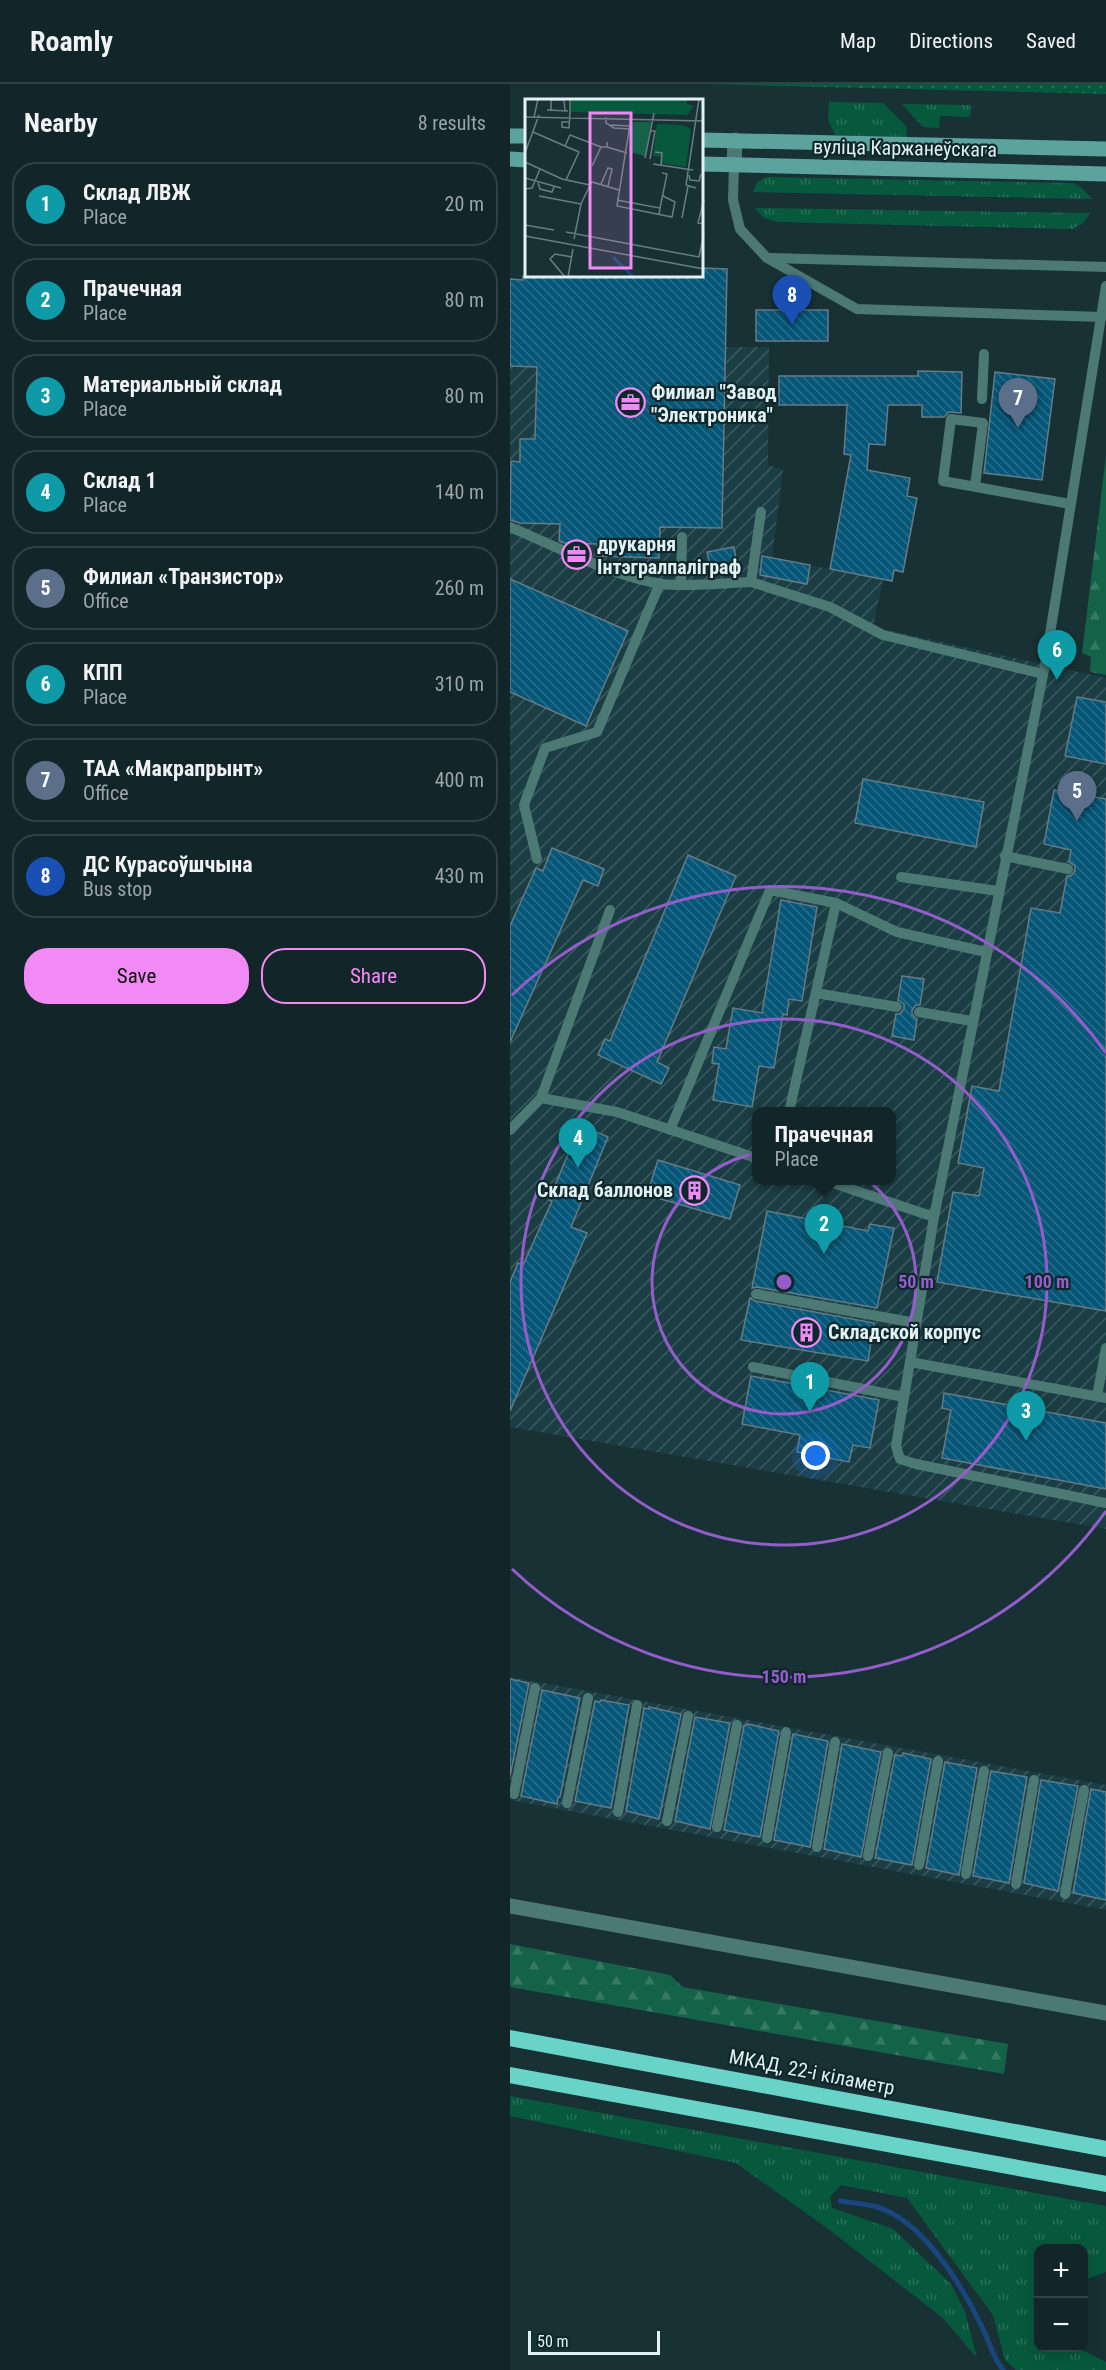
<!DOCTYPE html>
<html lang="en">
<head>
<meta charset="utf-8">
<style>
	:root { --surface:#122528; --page:#1b2d30; --text:#f1f3f6; --muted:#9ca5a8; --line:#314245; --accent:#f18af4 }
	body { margin:0; font-family:"Roboto Condensed",sans-serif; background:var(--page); color:var(--text) }
	.controls { position:absolute; right:18px; bottom:18px; display:grid; overflow:hidden; border-radius:12px; box-shadow:0 3px 15px #0003 }
	.controls button { width:54px; height:54px; display:grid; place-items:center; padding:0; border:0; border-bottom:2px solid var(--line); background:var(--surface); color:var(--text); font:30px sans-serif }
	.scale { position:absolute; left:18px; bottom:15px; width:132px; box-sizing:border-box; padding-left:6px; border:3px solid #e2f1f3; border-top:0; font-size:16px; line-height:21px; white-space:nowrap; color:#e2f1f3; -webkit-text-stroke:4px #0e272b; paint-order:stroke }
	.you { position:absolute; left:306px; top:1372px; width:21px; height:21px; margin:-15px; border:4px solid #fff; border-radius:50%; background:#1a73e8; box-shadow:0 0 0 9px #1a73e833 }
	.badge { display:grid; place-items:center; width:39px; height:39px; border-radius:50%; background:var(--accent); color:#fff; font-size:20px; font-weight:700 }
	.pin { position:absolute; translate:-50% -50px; filter:drop-shadow(0 2px 3px #0008) }
	.pin::after { content:''; position:absolute; top:32px; width:21px; height:18px; background:inherit; clip-path:polygon(0 0,100% 0,50% 100%) }
	.popup { position:absolute; left:242px; top:1023px; width:144px; height:78px; box-sizing:border-box; display:grid; place-content:center; border-radius:12px; background:var(--surface); filter:drop-shadow(0 2px 4px #0005); font-size:20px; white-space:nowrap; color:var(--muted) }
	.popup b { font-size:22px; color:var(--text) }
	.popup::after { content:''; position:absolute; left:50%; top:100%; margin-left:-12px; border:12px solid transparent; border-top-color:var(--surface) }
	.list { margin:0; padding:0; list-style:none }
	h2 { display:flex; justify-content:space-between; align-items:center; height:78px; margin:0; padding:0 24px; font-size:26px }
	h2 small { font-size:20px; font-weight:400; color:var(--muted) }
	.list li { display:grid; grid-template-columns:39px 1fr auto; gap:18px; align-items:center; box-sizing:border-box; height:84px; margin:0 12px 12px; padding:0 12px; border:2px solid var(--line); border-radius:24px }
	.list b { display:block; font-size:22px; white-space:nowrap }
	.list p { margin:0; font-size:20px; white-space:nowrap; color:var(--muted) }
	.list em { font-size:20px; font-style:normal; color:var(--muted) }
	.actions { display:flex; gap:12px; padding:18px 24px }
	.actions a { flex:1; padding:14px 0; border:2px solid var(--accent); border-radius:24px; text-align:center; font-size:21px; color:var(--accent) }
	.actions .main { background:var(--accent); color:#111 }
	.map { position:relative; flex:none; width:596px; height:2286px; overflow:hidden }
	header { display:flex; align-items:center; gap:36px; box-sizing:border-box; height:84px; padding:0 30px; background:var(--surface); border-bottom:2px solid var(--line) }
	header strong { font-size:28px }
	nav { display:flex; gap:33px; margin-inline-start:auto; font-size:21px }
	main { display:flex }
	aside { flex:1; background:var(--surface) }
	.map>svg:first-child { display:block }
	.industrial { fill:url(#industrial-furrows); fill-rule:evenodd }
	.grass { fill:url(#grass-tufts) }
	.forest { fill:url(#forest-firs) }
	.park { fill:url(#park-dots) }
	.lines { fill:none; stroke-linecap:round; stroke-linejoin:round }
	.stream { stroke:#1a4680; stroke-width:5 }
	.building { fill:url(#building-back-hatch); stroke:#657b87; stroke-width:1.5 }
	.service { stroke:#4d7974; stroke-width:10 }
	.minor { stroke:#4d7974; stroke-width:15 }
	.tertiary { stroke:#4d7974; stroke-width:15 }
	.secondary { stroke:#5ba39c; stroke-width:15 }
	.trunk { stroke:#68d4c9; stroke-width:16 }
	.ring { fill:none; stroke:#955dcc; stroke-width:3 }
	.labels { text-anchor:middle; dominant-baseline:central; stroke-width:4.5; stroke-linejoin:round; paint-order:stroke }
	.street-label { font-size:20px; fill:#e2f1f3; stroke:#0e272b }
	.poi-label { font-size:20px; font-weight:bold; fill:#e2f1f3; stroke:#0e272b; text-anchor:start }
	.inset-river { fill:none; stroke:#1a4680; stroke-width:3 }
	.inset-road { fill:none; stroke:#697e81; stroke-width:1.5 }
	.view { fill:#f18af4; fill-opacity:0.15; stroke:#f18af4; stroke-width:3 }
	.inset-edge { fill:none; stroke:#e2f1f3; stroke-width:3 }
	.centre { fill:#955dcc; stroke:#0e272b; stroke-width:3 }
	.ring-label { font-size:18px; text-anchor:middle; font-weight:bold; fill:#955dcc; stroke:#0e272b; stroke-width:4.5; stroke-linejoin:round; paint-order:stroke }
</style>
</head>
<body>
<header>
<strong>Roamly</strong>
<nav><a>Map</a><a>Directions</a><a>Saved</a></nav>
</header>
<main>
<aside>
<h2>Nearby<small>8 results</small></h2>
<ul class="list">
<li><span class="badge" style="background:#0f9aa8">1</span><div><b>Склад ЛВЖ</b><p>Place</p></div><em>20 m</em></li>
<li><span class="badge" style="background:#0f9aa8">2</span><div><b>Прачечная</b><p>Place</p></div><em>80 m</em></li>
<li><span class="badge" style="background:#0f9aa8">3</span><div><b>Материальный склад</b><p>Place</p></div><em>80 m</em></li>
<li><span class="badge" style="background:#0f9aa8">4</span><div><b>Склад 1</b><p>Place</p></div><em>140 m</em></li>
<li><span class="badge" style="background:#5c6f8a">5</span><div><b>Филиал «Транзистор»</b><p>Office</p></div><em>260 m</em></li>
<li><span class="badge" style="background:#0f9aa8">6</span><div><b>КПП</b><p>Place</p></div><em>310 m</em></li>
<li><span class="badge" style="background:#5c6f8a">7</span><div><b>ТАА «Макрапрынт»</b><p>Office</p></div><em>400 m</em></li>
<li><span class="badge" style="background:#1a4fb4">8</span><div><b>ДС Курасоўшчына</b><p>Bus stop</p></div><em>430 m</em></li>
</ul>
<div class="actions"><a class="main">Save</a><a>Share</a></div>
</aside>
<div class="map">
<svg width="596" height="2286" viewBox="0 0 596 2286">
	<defs>
		<pattern id="industrial-furrows" width="10" height="10" patternUnits="userSpaceOnUse" patternTransform="scale(1.5)"><rect width="10" height="10" fill="#1b3e44"/><path d="M-1 1l2-2M0 10L10 0M9 11l2-2" fill="none" stroke="#3c5a5f"/></pattern>
		<pattern id="grass-tufts" width="24" height="20" patternUnits="userSpaceOnUse" patternTransform="scale(1.5)"><rect width="24" height="20" fill="#07593e"/><path d="M3 7l-1-3M5 7V3M7 7l1-3M15 17l-1-3M17 17v-4M19 17l1-3" fill="none" stroke="#2b715a"/></pattern>
		<pattern id="forest-firs" width="22" height="20" patternUnits="userSpaceOnUse" patternTransform="scale(1.5)"><rect width="22" height="20" fill="#146247"/><path d="M5 1l3.5 6h-7zM16 11l3.5 6h-7z" fill="#367962"/></pattern>
		<pattern id="park-dots" width="8" height="8" patternUnits="userSpaceOnUse" patternTransform="scale(1.5)"><rect width="8" height="8" fill="#07593e"/><path d="M2 2h.1M6 6h.1" fill="none" stroke="#2b715a" stroke-width="1.8" stroke-linecap="round"/></pattern>
		<pattern id="building-back-hatch" width="6" height="6" patternUnits="userSpaceOnUse" patternTransform="scale(1.5)"><rect width="6" height="6" fill="#055677"/><path d="M-1 5l2 2M0 0l6 6M5-1l2 2" fill="none" stroke="#296f8b"/></pattern>
	</defs>
	<rect width="100%" height="100%" fill="#183135"/>
	<g class="industrial">
		<path d="M 14,180 L 16,180 L 16,192 L 192,192 L 192,184 L 217,185 L 215,263 L 259,263 L 258,381 L 273,386 L 262,474 L 373,495 L 364,539 L 368,544 L 596,594 L 596,1445 L 0,1343 L 0,195 L 13,195 ZM 246,1028 L 382,1028 L 382,1096 L 246,1096 Z"/>
		<path d="M 0,1593 L 596,1701 L 596,1826 L 0,1716 Z"/>
	</g>
	<g class="grass">
		<path d="M 319,18 L 373,19 L 396,42 L 397,53 L 325,51 L 318,36 Z"/>
		<path d="M 392,20 L 461,21 L 460,33 L 430,32 L 429,44 L 413,43 Z"/>
		<path d="M 257,93 L 563,99 L 573,105 L 582,115 L 243,108 L 247,98 Z"/>
		<path d="M 245,124 L 580,129 L 573,139 L 563,145 L 267,138 L 254,134 Z"/>
		<path d="M 0,2012 L 596,2122 L 596,2188 L 574,2196 L 574,2164 L 528,2164 L 528,2264 L 568,2264 L 596,2278 L 596,2286 L 506,2286 L 495,2276 L 483,2231 L 397,2114 L 331,2101 L 320,2113 L 322,2124 L 383,2145 L 441,2200 L 455,2228 L 467,2274 L 433,2234 L 317,2144 L 226,2079 L 0,2032 Z"/>
	</g>
	<g class="forest">
		<path d="M 596,371 L 596,591 L 580,588 L 581,573 L 572,569 Z"/>
		<path d="M 0,1860 L 160,1891 L 173,1903 L 498,1960 L 494,1990 L 0,1903 Z"/>
	</g>
	<path class="park" d="M 197,0 L 596,0 L 596,10 Z"/>
	<g class="lines">
		<path class="stream" d="M 330,2117 C 342,2119 355,2120 367,2123 C 413,2137 451,2200 471,2241 C 479,2256 482,2272 493,2286"/>
	</g>
	<g class="building">
		<path d="M 192,184 L 217,185 L 212,444 L 150,443 L 149,474 L 87,472 L 87,460 L 55,459 L 49,457 L 50,440 L 10,439 L 0,436 L 1,377 L 10,378 L 10,355 L 25,355 L 27,283 L 0,282 L 0,195 L 13,196 L 13,192 L 192,192 Z"/>
		<rect x="246" y="226" width="72" height="31"/>
		<path d="M 408,287 L 452,288 L 451,329 L 439,328 L 434,333 L 412,333 L 412,321 L 378,321 L 375,361 L 359,360 L 357,386 L 400,394 L 397,412 L 407,414 L 393,488 L 384,486 L 382,497 L 320,485 L 341,371 L 334,370 L 337,321 L 269,321 L 269,292 L 408,292 Z"/>
		<path d="M 485,288 L 545,295 L 532,396 L 474,389 Z"/>
		<path d="M 224,463 L 227,481 L 201,486 L 197,468 Z"/>
		<path d="M 252,472 L 300,481 L 297,500 L 250,491 Z"/>
		<path d="M 0,495 L 118,547 L 76,642 L 0,608 Z"/>
		<path d="M 567,613 L 596,618 L 596,680 L 555,672 Z"/>
		<path d="M 353,695 L 474,718 L 466,763 L 345,739 Z"/>
		<path d="M 544,706 L 596,715 L 596,1227 L 427,1198 L 443,1108 L 469,1112 L 474,1084 L 448,1079 L 462,1002 L 489,1007 L 521,824 L 550,829 L 557,792 L 561,792 L 565,787 L 565,782 L 559,778 L 561,766 L 534,760 Z"/>
		<path d="M 42,764 L 94,785 L 88,802 L 73,796 L 0,958 L 0,842 L 26,784 L 33,787 Z"/>
		<path d="M 178,771 L 226,792 L 147,978 L 159,984 L 151,1000 L 88,971 L 95,955 L 100,957 Z"/>
		<path d="M 271,816 L 307,823 L 292,917 L 279,915 L 277,931 L 273,930 L 264,984 L 249,982 L 242,1023 L 203,1016 L 209,980 L 202,979 L 204,963 L 216,965 L 223,924 L 252,929 Z"/>
		<path d="M 392,892 L 414,895 L 410,921 L 406,921 L 402,926 L 402,931 L 407,935 L 404,956 L 382,952 L 386,930 L 390,930 L 394,925 L 394,920 L 388,916 Z"/>
		<path d="M 70,1041 L 98,1053 L 61,1143 L 77,1149 L 0,1327 L 0,1198 L 8,1179 L 13,1181 L 42,1117 L 39,1116 Z"/>
		<path d="M 148,1076 L 230,1101 L 220,1135 L 137,1111 Z"/>
		<path d="M 257,1127 L 358,1147 L 360,1140 L 384,1144 L 367,1224 L 247,1203 L 242,1204 Z"/>
		<path d="M 240,1214 L 245,1217 L 364,1239 L 358,1277 L 231,1256 Z"/>
		<path d="M 241,1292 L 369,1316 L 360,1364 L 343,1361 L 339,1378 L 287,1368 L 290,1351 L 232,1340 Z"/>
		<path d="M 434,1309 L 596,1339 L 596,1405 L 432,1374 L 441,1326 L 432,1324 Z"/>
		<path d="M 0,1595 L 19,1599 L 0,1692 Z"/>
		<path d="M 32,1606 L 70,1614 L 50,1713 L 48,1713 L 47,1720 L 11,1712 Z"/>
		<path d="M 91,1616 L 119,1621 L 101,1724 L 65,1717 L 85,1617 L 90,1618 Z"/>
		<path d="M 139,1623 L 171,1630 L 149,1735 L 116,1727 L 134,1624 L 139,1625 Z"/>
		<path d="M 185,1633 L 220,1639 L 200,1745 L 165,1737 Z"/>
		<path d="M 238,1640 L 269,1647 L 250,1753 L 214,1746 L 234,1642 Z"/>
		<path d="M 283,1650 L 318,1657 L 300,1763 L 264,1756 Z"/>
		<path d="M 332,1660 L 371,1668 L 351,1773 L 314,1765 Z"/>
		<path d="M 393,1669 L 421,1675 L 402,1781 L 365,1774 L 385,1671 L 392,1672 Z"/>
		<path d="M 435,1678 L 467,1684 L 449,1791 L 416,1784 Z"/>
		<path d="M 481,1687 L 517,1693 L 499,1799 L 463,1792 Z"/>
		<path d="M 531,1696 L 568,1702 L 548,1807 L 514,1799 Z"/>
		<path d="M 581,1705 L 596,1708 L 596,1816 L 563,1809 Z"/>
	</g>
	<g class="lines">
		<g class="service">
			<path d="M 224,80 L 223,116 L 230,145 L 257,174 L 347,225 L 592,233"/>
			<path d="M 261,174 L 596,183"/>
			<path d="M 596,202 L 535,581 L 424,1133 L 386,1362 L 390,1375 L 406,1380 L 596,1419"/>
			<path d="M 472,315 L 474,270"/>
			<path d="M 465,402 L 473,339 L 441,335 L 433,397 L 560,420"/>
			<path d="M 0,443 C 46,462 103,493 152,500 C 181,503 211,499 241,498 L 251,428"/>
			<path d="M 241,498 L 320,523 L 373,551 L 533,590"/>
			<path d="M 171,501 L 172,453"/>
			<path d="M 495,772 L 558,785"/>
			<path d="M 27,775 L 14,721 L 35,664 L 87,648 L 150,499"/>
			<path d="M 391,793 L 488,807"/>
			<path d="M 326,819 L 387,848 L 476,868"/>
			<path d="M 306,909 L 387,923"/>
			<path d="M 409,928 L 462,937"/>
			<path d="M 31,1014 L 100,826"/>
			<path d="M 0,1046 L 31,1014 L 107,1028 L 246,1074"/>
			<path d="M 160,1046 L 260,806 L 326,819 L 279,1028"/>
			<path d="M 314,1096 L 424,1133"/>
			<path d="M 246,1210 L 406,1239"/>
			<path d="M 400,1278 L 596,1314"/>
			<path d="M 243,1283 L 394,1313"/>
			<path d="M 587,1312 L 596,1264"/>
			<path d="M 4,1710 L 25,1604"/>
			<path d="M 57,1719 L 78,1614"/>
			<path d="M 108,1728 L 127,1621"/>
			<path d="M 157,1737 L 178,1632"/>
			<path d="M 207,1743 L 227,1641"/>
			<path d="M 257,1754 L 276,1648"/>
			<path d="M 307,1763 L 325,1658"/>
			<path d="M 358,1772 L 378,1669"/>
			<path d="M 409,1781 L 428,1677"/>
			<path d="M 456,1790 L 474,1687"/>
			<path d="M 506,1800 L 524,1696"/>
			<path d="M 555,1810 L 574,1706"/>
		</g>
		<path class="minor" d="M 224,80 L 225,56"/>
		<path class="tertiary" d="M 0,1822 L 596,1929"/>
		<g class="secondary">
			<path d="M 0,52 L 16,52"/>
			<path d="M 192,56 L 596,65"/>
			<path d="M 0,75 L 16,76"/>
			<path d="M 192,80 L 596,90"/>
		</g>
		<g class="trunk">
			<path d="M 0,1954 L 596,2065"/>
			<path d="M 0,1991 L 596,2100"/>
		</g>
	</g>
	<g class="ring">
		<circle cx="274" cy="1198" r="132"/>
		<circle cx="274" cy="1198" r="263"/>
		<path d="M596 1427A395 395 0 0 1 2 1485M2 911A395 395 0 0 1 596 969"/>
	</g>
	<defs>
		<symbol id="office-ring" viewBox="-11 -11 22 22"><circle r="9.5" fill="#0e272b" stroke="#f18af4" stroke-width="1.5"/><path d="M-6-3h4V-5.5h4V-3h4V5H-6ZM-1-4.5V-3h2v-1.5ZM-6 0V1H6V0Z" fill="#f18af4"/></symbol>
		<symbol id="building-ring" viewBox="-11 -11 22 22"><circle r="9.5" fill="#0e272b" stroke="#f18af4" stroke-width="1.5"/><path d="M-4-6H4V6H1V3H-1V6H-4ZM-2.5-4.3h1.7v1.8h-1.7ZM.8-4.3h1.7v1.8H.8ZM-2.5-1h1.7V.8h-1.7ZM.8-1h1.7V.8H.8Z" fill="#f18af4"/></symbol>
	</defs>
	<g fill-rule="evenodd">
		<use href="#office-ring" x="104" y="302" width="33" height="33"/>
		<use href="#office-ring" x="50" y="454" width="33" height="33"/>
		<use href="#building-ring" x="168" y="1090" width="33" height="33"/>
		<use href="#building-ring" x="280" y="1232" width="33" height="33"/>
	</g>
	<g class="labels">
		<g class="street-label">
			<text transform="translate(395 64) rotate(1)">вуліца Каржанеўскага</text>
			<text transform="translate(302 1988) rotate(11)">МКАД, 22-і кіламетр</text>
		</g>
		<g class="poi-label">
			<text x="141" y="308">Филиал "Завод<tspan x="141" dy="23">"Электроника"</tspan></text>
			<text x="87" y="460">друкарня<tspan x="87" dy="23">Інтэгралпаліграф</tspan></text>
			<text x="163" y="1106" text-anchor="end">Склад баллонов</text>
			<text x="318" y="1248">Складской корпус</text>
		</g>
	</g>
	<g transform="translate(15 15)">
		<rect width="178" height="178" fill="#183135"/>
		<path d="M 108,23 L 126,23 L 120,57 L 104,53 Z" fill="#146247"/>
		<path d="M 46,0 L 162,0 L 162,5 L 169,7 L 162,16 L 46,13 Z" fill="#07593e"/>
		<path d="M 132,25 L 157,26 L 166,30 L 161,68 L 135,64 L 136,58 L 128,57 Z" fill="#07593e"/>
		<path class="inset-river" d="M 88,158 L 108,178"/>
		<path class="inset-road" d="M 22,11 L 43,12M 26,11 L 26,1 L 39,1 L 40,12M 0,18 L 179,22M 9,18 L 13,0M 81,18 L 81,24 L 89,29 L 105,30M 106,19 L 92,107 L 147,118 L 150,103 L 138,97M 44,23 L 37,23 L 37,28 L 44,29 L 45,14 L 45,0M 86,26 L 106,27M 8,33 L 40,47M 82,48 L 102,54M 130,53 L 137,54 L 136,66M 0,54 L 14,16M 120,59 L 129,14M 125,60 L 130,32 L 125,32M 0,63 L 37,80 L 65,86M 128,65 L 168,71M 67,67 L 76,48M 164,76 L 165,81 L 174,82 L 176,75M 0,79 L 36,89M 41,81 L 54,53 L 40,47 L 45,36 L 76,48 L 82,48 L 82,43M 13,84 L 15,90 L 27,93 L 29,88M 76,85 L 83,69 L 87,70 L 83,87M 171,89 L 161,86 L 174,0M 0,90 L 7,89 L 15,70M 14,97 L 56,105M 92,101 L 135,109 L 134,116M 179,101 L 173,124 L 179,125M 135,109 L 142,75 L 137,74M 157,119 L 163,87M 0,126 L 29,131M 41,133 L 174,158 L 179,134M 0,137 L 179,170M 49,140 L 56,105 L 65,86 L 67,83 L 94,91M 40,178 L 25,160 L 30,155 L 47,158M 43,178 L 48,150"/>
		<path class="view" d="M 65,14 L 106,14 L 106,169 L 65,169 Z"/>
		<rect width="178" height="178" class="inset-edge"/>
	</g>
	<circle cx="274" cy="1198" r="9" class="centre"/>
	<g class="ring-label">
		<text x="406" y="1204">50 m</text>
		<text x="537" y="1204">100 m</text>
		<text x="274" y="1599">150 m</text>
	</g>
</svg>
<div class="controls">
<button>+</button>
<button>−</button>
</div>
<div class="scale">50 m</div>
<div class="you"></div>
<div class="pin badge" style="left:300px;top:1328px;background:#0f9aa8">1</div>
<div class="pin badge" style="left:314px;top:1170px;background:#0f9aa8">2</div>
<div class="popup"><b>Прачечная</b>Place</div>
<div class="pin badge" style="left:516px;top:1357px;background:#0f9aa8">3</div>
<div class="pin badge" style="left:68px;top:1084px;background:#0f9aa8">4</div>
<div class="pin badge" style="left:567px;top:737px;background:#5c6f8a">5</div>
<div class="pin badge" style="left:547px;top:596px;background:#0f9aa8">6</div>
<div class="pin badge" style="left:508px;top:344px;background:#5c6f8a">7</div>
<div class="pin badge" style="left:282px;top:241px;background:#1a4fb4">8</div>
</div>
</main>
</body>
</html>
